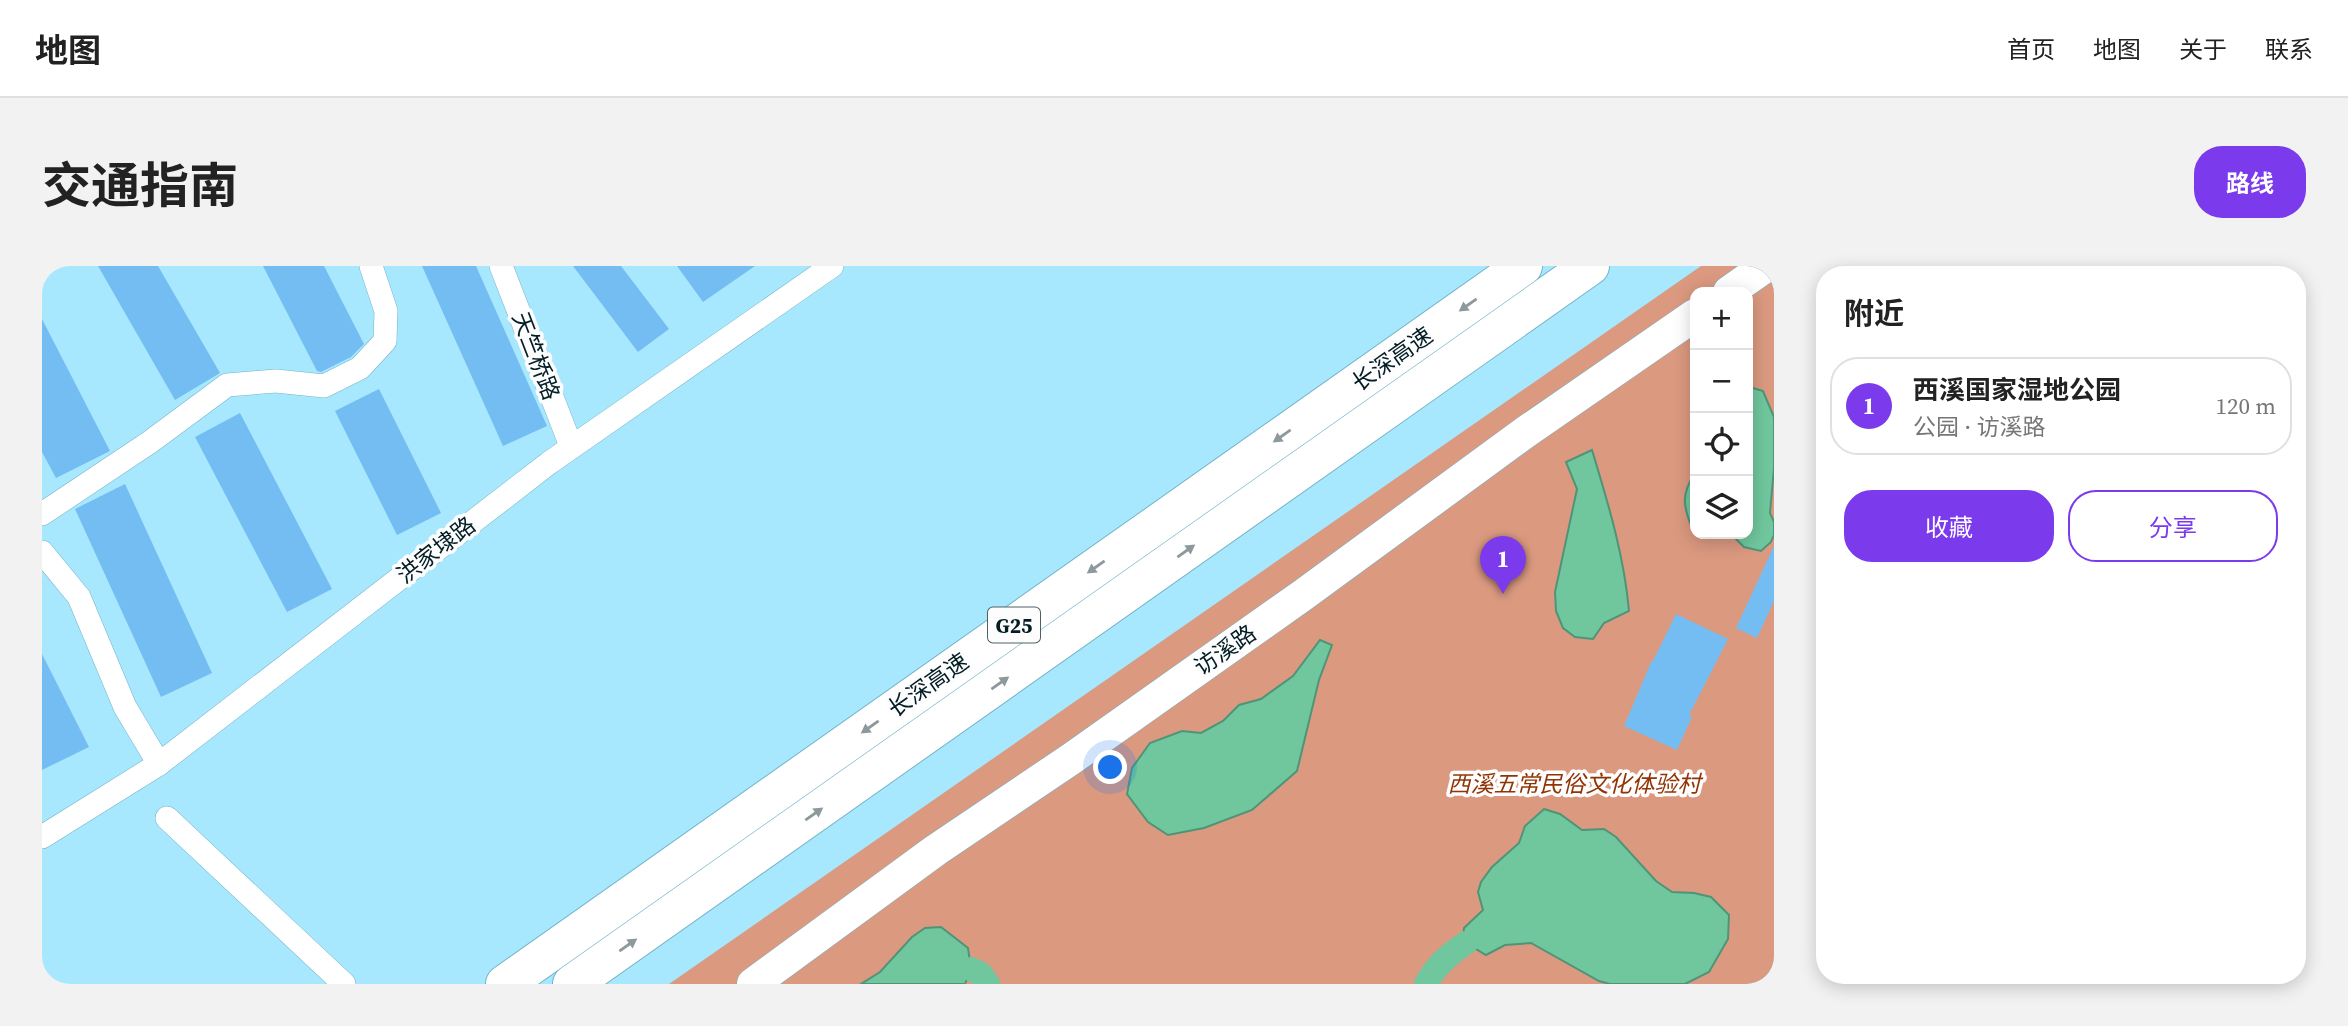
<!DOCTYPE html>
<html lang="zh">
<head>
<meta charset="utf-8">
<style>
	:root { --surface:#fff; --page:#f2f2f2; --text:#222; --muted:#767676; --line:#e0e0e0; --accent:#7c3aed }
	body { margin:0; font-family:"Source Serif 4","Noto Sans SC",serif; background:var(--page); color:var(--text) }
	.controls { position:absolute; right:21px; top:21px; display:grid; overflow:hidden; border-radius:14px; box-shadow:0 4px 18px #0003 }
	.controls button { width:63px; height:63px; display:grid; place-items:center; padding:0; border:0; border-bottom:2px solid var(--line); background:var(--surface); color:var(--text); font:35px sans-serif }
	.you { position:absolute; left:1069px; top:502px; width:24px; height:24px; margin:-18px; border:5px solid #fff; border-radius:50%; background:#1a73e8; box-shadow:0 0 0 10px #1a73e833 }
	.badge { display:grid; place-items:center; width:46px; height:46px; border-radius:50%; background:var(--accent); color:#fff; font-size:23px; font-weight:700 }
	.pin { position:absolute; translate:-50% -58px; filter:drop-shadow(0 2px 4px #0008) }
	.pin::after { content:''; position:absolute; top:37px; width:24px; height:21px; background:inherit; clip-path:polygon(0 0,100% 0,50% 100%) }
	.list { margin:0; padding:0; list-style:none }
	h2 { display:flex; justify-content:space-between; align-items:center; height:91px; margin:0; padding:0 28px; font-size:30px }
	h2 small { font-size:23px; font-weight:400; color:var(--muted) }
	.list li { display:grid; grid-template-columns:46px 1fr auto; gap:21px; align-items:center; box-sizing:border-box; height:98px; margin:0 14px 14px; padding:0 14px; border:2px solid var(--line); border-radius:28px }
	.list b { display:block; font-size:26px; white-space:nowrap }
	.list p { margin:0; font-size:23px; white-space:nowrap; color:var(--muted) }
	.list em { font-size:23px; font-style:normal; color:var(--muted) }
	.actions { display:flex; gap:14px; padding:21px 28px }
	.actions a { flex:1; padding:16px 0; border:2px solid var(--accent); border-radius:28px; text-align:center; font-size:24px; color:var(--accent) }
	.actions .main { background:var(--accent); color:#fff }
	.icon { flex:none; width:38px; height:38px; fill:none; stroke:currentColor; stroke-width:2; stroke-linecap:round; stroke-linejoin:round }
	.map { position:relative; flex:none; width:1732px; height:718px; overflow:hidden; border-radius:28px }
	header { display:flex; align-items:center; gap:42px; box-sizing:border-box; height:98px; padding:0 35px; background:var(--surface); border-bottom:2px solid var(--line) }
	header strong { font-size:33px }
	nav { display:flex; gap:38px; margin-inline-start:auto; font-size:24px }
	.intro { display:flex; align-items:center; justify-content:space-between; box-sizing:border-box; height:168px; padding:0 42px }
	h1 { margin:0; font-size:49px }
	.button { padding:18px 32px; border-radius:28px; background:var(--accent); color:#fff; font-size:24px; font-weight:700 }
	main { display:flex; gap:42px; padding:0 42px }
	aside { flex:1; background:var(--surface); border-radius:28px; box-shadow:0 4px 18px #0003 }
	.map>svg:first-child { display:block }
	.green { fill:#db9980; fill-rule:evenodd }
	.water { fill:#70c79d; stroke:#4f9479; stroke-width:2 }
	.lines { fill:none; stroke-linecap:round; stroke-linejoin:round }
	.canal { stroke:#70c79d; stroke-width:24 }
	.building { fill:#74bdf2 }
	.street-casing { stroke:#74b4c9; stroke-width:24 }
	.secondary-casing { stroke:#74b4c9; stroke-width:33 }
	.highway-casing { stroke:#74b4c9; stroke-width:40 }
	.street { stroke:#fff; stroke-width:23 }
	.secondary { stroke:#fff; stroke-width:32 }
	.highway { stroke:#fff; stroke-width:38 }
	.oneway { fill:#8e999d }
	.labels { text-anchor:middle; dominant-baseline:central; stroke-width:7; stroke-linejoin:round; paint-order:stroke }
	.shield { fill:#fdfdfd; stroke:#4e6066; stroke-width:2 }
	.shield-label { font-size:21px; font-weight:bold; fill:#031d25 }
	.street-label { font-size:23px; fill:#031d25; stroke:#fdfdfd }
	.park-label { font-size:23px; font-style:italic; fill:#913405; stroke:#fdfdfd }
</style>
</head>
<body>
<header>
<strong>地图</strong>
<nav><a>首页</a><a>地图</a><a>关于</a><a>联系</a></nav>
</header>
<div class="intro"><h1>交通指南</h1><a class="button">路线</a></div>
<main>
<div class="map">
<svg width="1732" height="718" viewBox="0 0 1732 718">
	<rect width="100%" height="100%" fill="#a7e8fe"/>
	<path class="green" d="M 1659,0 L 1732,0 L 1732,718 L 627,718 ZM 1653,26 L 1706,26 L 1706,268 L 1653,268 Z"/>
	<g class="water">
		<path d="M 1711,122 L 1721,125 L 1732,151 L 1732,202 L 1728,247 L 1732,256 L 1732,269 L 1729,276 L 1719,285 L 1702,281 L 1689,268 L 1706,268 L 1706,123 Z"/>
		<path d="M 1550,184 C 1566,237 1582,289 1587,345 L 1562,357 L 1551,373 L 1533,371 L 1521,362 L 1514,345 L 1513,326 L 1535,223 L 1524,196 Z"/>
		<path d="M 1653,207 L 1653,262 L 1650,262 C 1641,240 1639,228 1653,207 Z"/>
		<path d="M 1278,374 L 1290,379 L 1277,414 L 1255,505 L 1210,544 L 1162,562 L 1126,569 L 1106,556 L 1085,528 L 1090,502 L 1108,477 L 1140,465 L 1159,467 L 1181,455 L 1197,439 L 1219,433 L 1251,410 Z"/>
		<path d="M 1502,543 L 1518,548 L 1540,564 L 1562,563 L 1574,571 L 1614,615 L 1630,626 L 1652,627 L 1669,631 L 1687,649 L 1686,673 L 1667,706 L 1643,718 L 1568,718 L 1557,715 L 1489,677 L 1463,679 L 1444,689 L 1424,677 L 1421,673 L 1422,662 L 1441,644 L 1436,626 L 1439,616 L 1450,601 L 1477,577 L 1483,560 Z"/>
		<path d="M 899,661 L 926,682 L 929,703 L 923,718 L 819,718 L 838,706 L 870,671 L 883,662 Z"/>
	</g>
	<g class="lines">
		<g class="canal">
			<path d="M 929,703 L 939,708 L 946,718"/>
			<path d="M 1384,718 C 1393,700 1407,688 1424,677"/>
		</g>
	</g>
	<g class="building">
		<path d="M 56,0 L 116,0 L 178,107 L 133,134 Z"/>
		<path d="M 221,0 L 282,0 L 322,78 L 309,91 L 279,106 L 275,105 Z"/>
		<path d="M 380,0 L 434,0 L 505,160 L 461,180 Z"/>
		<path d="M 531,0 L 579,0 L 627,63 L 596,86 Z"/>
		<path d="M 635,0 L 713,0 L 661,36 Z"/>
		<path d="M 0,53 L 68,185 L 14,212 L 0,186 Z"/>
		<path d="M 337,123 L 399,247 L 355,269 L 293,145 Z"/>
		<path d="M 198,147 L 290,323 L 245,346 L 153,171 Z"/>
		<path d="M 83,218 L 170,407 L 119,431 L 33,243 Z"/>
		<path d="M 1732,280 L 1732,335 L 1715,372 L 1694,362 Z"/>
		<path d="M 1634,348 L 1686,373 L 1647,449 L 1650,451 L 1635,484 L 1582,460 L 1610,394 L 1611,395 Z"/>
		<path d="M 0,388 L 47,481 L 0,504 Z"/>
	</g>
	<g class="lines">
		<defs>
			<g id="street">
				<path d="M 459,0 L 529,180"/>
				<path d="M 0,248 L 108,176 L 185,119 L 234,115 L 282,120 L 318,102 L 343,75 L 344,45 L 329,0"/>
				<path d="M 0,286 L 37,331 L 83,441 L 117,498"/>
				<path d="M 125,552 L 302,718"/>
				<path d="M 0,571 L 117,498 L 507,197 L 790,0"/>
			</g>
			<g id="secondary">
				<path d="M 1687,26 L 1724,0"/>
				<path d="M 711,718 L 894,584 L 1029,493 L 1261,329 L 1485,165 L 1653,49"/>
			</g>
			<g id="highway">
				<path d="M 463,718 L 1481,0"/>
				<path d="M 530,718 L 1548,0"/>
			</g>
		</defs>
		<use href="#street" class="street-casing"/>
		<use href="#secondary" class="secondary-casing"/>
		<use href="#highway" class="highway-casing"/>
		<use href="#street" class="street"/>
		<use href="#secondary" class="secondary"/>
		<use href="#highway" class="highway"/>
	</g>
	<defs><path id="oneway-solid" d="M-6-.8H1V-3.2L6.5 0L1 3.2V.8H-6Z" transform="scale(1.75)"/></defs>
	<g class="oneway">
		<use href="#oneway-solid" transform="translate(1426 39) rotate(145)"/>
		<use href="#oneway-solid" transform="translate(1240 170) rotate(145)"/>
		<use href="#oneway-solid" transform="translate(1144 285) rotate(-35)"/>
		<use href="#oneway-solid" transform="translate(1054 301) rotate(145)"/>
		<use href="#oneway-solid" transform="translate(958 417) rotate(-35)"/>
		<use href="#oneway-solid" transform="translate(828 461) rotate(145)"/>
		<use href="#oneway-solid" transform="translate(772 548) rotate(-35)"/>
		<use href="#oneway-solid" transform="translate(586 679) rotate(-35)"/>
	</g>
	<g class="labels">
		<rect class="shield" x="946" y="341.5" width="52" height="35" rx="5"/>
		<g class="shield-label">
			<text x="972" y="359">G25</text>
		</g>
		<g class="street-label">
			<text transform="translate(494 90) rotate(69)">天竺桥路</text>
			<text transform="translate(1350 93) rotate(-35)">长深高速</text>
			<text transform="translate(394 284) rotate(-38)">洪家埭路</text>
			<text transform="translate(1183 384) rotate(-35)">访溪路</text>
			<text transform="translate(886 419) rotate(-35)">长深高速</text>
		</g>
		<g class="park-label">
			<text x="1532" y="518">西溪五常民俗文化体验村</text>
		</g>
	</g>
</svg>
<div class="controls">
<button>+</button>
<button>−</button>
<button><svg class="icon" aria-label="locate" viewBox="0 0 24 24"><circle cx="12" cy="12" r="6"/><path d="M12 2v4M12 18v4M2 12h4M18 12h4"/></svg></button>
<button><svg class="icon" aria-label="layers" viewBox="0 0 24 24"><path d="M12 4l9 5-9 5-9-5zM3 14l9 5 9-5"/></svg></button>
</div>
<div class="you"></div>
<div class="pin badge" style="left:1461px;top:328px">1</div>
</div>
<aside>
<h2>附近<small></small></h2>
<ul class="list">
<li><span class="badge">1</span><div><b>西溪国家湿地公园</b><p>公园 · 访溪路</p></div><em>120 m</em></li>
</ul>
<div class="actions"><a class="main">收藏</a><a>分享</a></div>
</aside>
</main>
</body>
</html>
